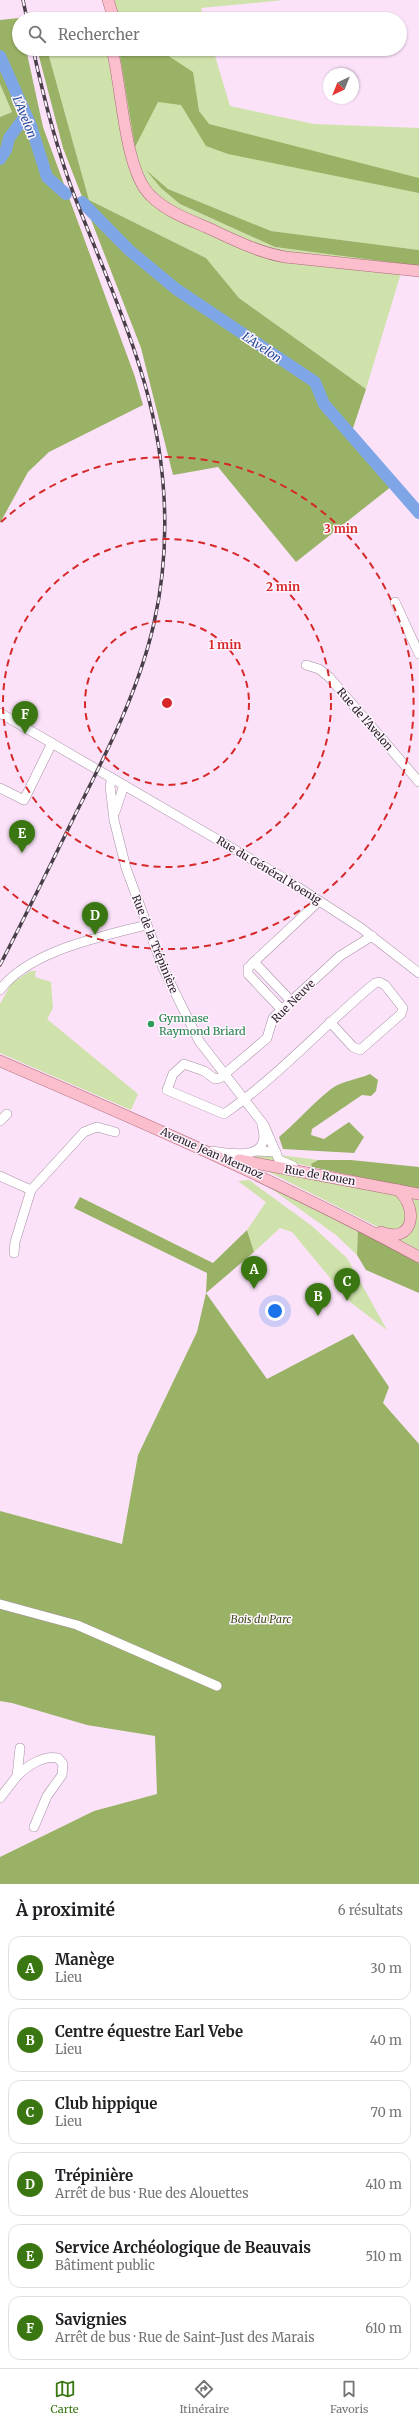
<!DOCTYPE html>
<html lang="fr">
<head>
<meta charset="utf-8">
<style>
	:root { --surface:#fff; --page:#f2f2f2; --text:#202124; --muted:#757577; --line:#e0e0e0; --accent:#3a7712 }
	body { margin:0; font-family:Merriweather,serif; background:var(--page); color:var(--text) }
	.compass { position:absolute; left:323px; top:68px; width:36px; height:36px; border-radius:50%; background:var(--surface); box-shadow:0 1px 3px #0004; rotate:223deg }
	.you { position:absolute; left:275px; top:1311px; width:14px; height:14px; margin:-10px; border:3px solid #fff; border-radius:50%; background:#1a73e8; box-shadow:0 0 0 6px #1a73e833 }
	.badge { display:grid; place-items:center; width:26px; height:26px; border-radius:50%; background:var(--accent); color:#fff; font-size:13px; font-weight:700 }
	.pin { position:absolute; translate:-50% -33px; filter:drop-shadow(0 1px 2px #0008) }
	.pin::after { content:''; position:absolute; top:21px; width:14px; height:12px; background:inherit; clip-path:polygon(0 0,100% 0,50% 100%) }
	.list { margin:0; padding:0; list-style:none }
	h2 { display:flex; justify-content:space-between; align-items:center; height:52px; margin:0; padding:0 16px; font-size:17px }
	h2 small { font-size:13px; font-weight:400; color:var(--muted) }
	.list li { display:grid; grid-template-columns:26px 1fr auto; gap:12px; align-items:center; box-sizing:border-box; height:64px; margin:0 8px 8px; padding:0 8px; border:1px solid var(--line); border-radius:12px }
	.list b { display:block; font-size:15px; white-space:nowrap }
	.list p { margin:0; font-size:13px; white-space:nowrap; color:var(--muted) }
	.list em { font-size:13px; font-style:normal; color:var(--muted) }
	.icon { flex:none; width:22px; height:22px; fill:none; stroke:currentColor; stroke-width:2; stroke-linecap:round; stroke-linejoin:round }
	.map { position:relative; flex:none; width:419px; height:1884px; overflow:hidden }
	.search { position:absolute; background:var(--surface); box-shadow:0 1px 3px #0004; left:12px; right:12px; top:12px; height:44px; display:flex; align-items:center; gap:10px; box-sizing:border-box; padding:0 14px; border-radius:22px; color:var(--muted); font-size:15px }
	.sheet { height:484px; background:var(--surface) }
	nav { display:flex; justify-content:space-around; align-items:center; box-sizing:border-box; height:56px; border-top:1px solid var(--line); background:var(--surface); font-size:11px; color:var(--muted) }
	nav a { display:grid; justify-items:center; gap:2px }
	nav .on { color:var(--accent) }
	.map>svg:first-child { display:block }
	.green { fill:#cfe2ab }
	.forest { fill:#99b265 }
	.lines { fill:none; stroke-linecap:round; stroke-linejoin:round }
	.river { stroke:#7ea5e6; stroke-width:12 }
	.minor-casing { stroke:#a68fa4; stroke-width:10 }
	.major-casing { stroke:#ae697c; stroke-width:12 }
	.minor { stroke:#fff; stroke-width:9 }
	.major { stroke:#fabecd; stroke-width:11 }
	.rail-casing { stroke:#4a3f49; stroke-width:3.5 }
	.rail { stroke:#fff5fe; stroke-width:2; stroke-dasharray:6; stroke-linecap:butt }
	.ring { fill:none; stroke:#d62828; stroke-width:2; stroke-dasharray:7 5 }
	.leisure-dot { fill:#2e9e5b; stroke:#fff5fe; stroke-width:1.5 }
	.labels { text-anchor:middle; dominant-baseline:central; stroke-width:3; stroke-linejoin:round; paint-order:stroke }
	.street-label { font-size:11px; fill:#271e26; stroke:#fff5fe }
	.leisure-label { font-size:11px; fill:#27864d; stroke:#fff5fe; text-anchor:start }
	.park-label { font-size:11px; font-style:italic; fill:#3d4d15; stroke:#fff5fe }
	.water-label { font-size:12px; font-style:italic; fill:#1e4b98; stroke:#fff5fe }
	.centre { fill:#d62828; stroke:#fff5fe; stroke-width:2 }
	.ring-label { font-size:12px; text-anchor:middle; font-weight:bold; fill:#d62828; stroke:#fff5fe; stroke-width:3; stroke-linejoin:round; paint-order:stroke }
</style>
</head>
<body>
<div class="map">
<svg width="419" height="1884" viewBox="0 0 419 1884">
	<rect width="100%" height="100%" fill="#fbe2f9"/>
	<g class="green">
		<path d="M 111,0 L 284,0 L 201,8 L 204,19 L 114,19 Z"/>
		<path d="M 47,49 L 213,49 L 230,106 L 314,124 L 419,128 L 419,250 L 271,231 L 168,189 L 148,172 L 180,204 L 275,247 L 404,263 L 366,389 L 239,298 L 206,258 L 89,200 Z"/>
		<path d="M 0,84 L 12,112 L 0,117 Z"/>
		<path d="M 30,971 L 36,971 L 35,977 L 51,982 L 53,1008 L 47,1019 L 138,1094 L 131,1110 L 0,1053 L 0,1004 L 11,984 Z"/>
		<path d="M 272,1154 L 276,1163 L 249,1156 Z"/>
		<path d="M 280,1155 L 318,1160 L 311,1164 L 312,1167 L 285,1161 Z"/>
		<path d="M 269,1170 L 397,1194 L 411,1215 L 399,1231 L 380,1228 L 267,1171 Z"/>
		<path d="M 249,1180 L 312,1226 L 347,1258 L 387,1330 L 350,1302 L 292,1232 L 280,1228 L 254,1252 L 247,1230 L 266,1202 L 238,1181 Z"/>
		<path d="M 262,1182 L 358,1228 L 357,1255 L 336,1235 Z"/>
		<path d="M 411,1196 L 419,1198 L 419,1251 L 395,1239 C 418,1231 419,1217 411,1196 Z"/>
	</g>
	<g class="forest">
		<path d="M 19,18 L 19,49 L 26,49 L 43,127 L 135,377 L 143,405 L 49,452 L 28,472 L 0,523 L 0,117 L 12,112 L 0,84 L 0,20 Z"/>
		<path d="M 37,49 L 47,49 L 89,200 L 206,258 L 239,298 L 366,389 L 351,434 L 392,486 L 296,562 L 218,467 L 173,475 L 141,348 L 63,148 Z"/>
		<path d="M 119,49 L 167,49 L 167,55 L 193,72 L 199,111 L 209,124 L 419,178 L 419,193 L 228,154 L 206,146 L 181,105 L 158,102 L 135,147 Z"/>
		<path d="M 146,170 L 168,189 L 271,231 L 419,250 L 419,266 L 275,247 L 180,204 L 161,188 Z"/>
		<path d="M 370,1074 L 378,1080 L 376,1091 L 371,1096 L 362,1095 L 312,1129 L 311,1135 L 324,1139 L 349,1122 L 364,1137 L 354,1153 L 283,1149 L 279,1137 C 297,1122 312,1104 331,1089 C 343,1080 357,1080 370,1074 Z"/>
		<path d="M 318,1160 L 351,1160 L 419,1167 L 419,1190 L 312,1167 L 311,1164 Z"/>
		<path d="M 80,1197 L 213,1263 L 247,1230 L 254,1252 L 206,1293 L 267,1379 L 353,1334 L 389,1387 L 383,1403 L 419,1444 L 419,1884 L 0,1884 L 0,1857 L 94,1811 L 157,1794 L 155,1736 L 87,1725 L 12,1703 L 0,1701 L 0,1511 L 122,1544 L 138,1455 L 197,1332 L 206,1293 L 207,1273 L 74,1208 Z"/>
		<path d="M 358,1228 L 419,1261 L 419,1293 L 366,1270 L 357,1255 Z"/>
	</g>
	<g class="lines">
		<g class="river">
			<path d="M 0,56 L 31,126 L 47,177 L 66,194"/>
			<path d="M 0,159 L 6,150 L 9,138 L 26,115"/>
			<path d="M 82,202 L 129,250 L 176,289 L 315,382 L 324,404 L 419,513"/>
		</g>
		<defs>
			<g id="minor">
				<path d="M 395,602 L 419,654"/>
				<path d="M 306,665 L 319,669 L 329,677 L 419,782"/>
				<path d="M 0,713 L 287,880 L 361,928 L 419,973"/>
				<path d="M 112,778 L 110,786 L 114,820 L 126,868 L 163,968 L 199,1041 L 264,1125 L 279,1160 L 293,1166"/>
				<path d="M 0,788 L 24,800 L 52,743"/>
				<path d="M 115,812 L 124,785"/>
				<path d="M 254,962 L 319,901"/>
				<path d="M 0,990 C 29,951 100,937 146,925"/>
				<path d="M 282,1010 L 248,974 L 248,968 L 254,962 L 291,1001"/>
				<path d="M 330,1022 L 353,1047 L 360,1050 L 401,1014 L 403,1008 L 385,985 L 379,982 L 375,983 C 324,1025 279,1076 224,1114 L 167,1090 L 173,1074 L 184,1064 L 204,1071 L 215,1079 L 220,1078 L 267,1038 L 273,1018 L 340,956 L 372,936"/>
				<path d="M 0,1121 L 7,1114"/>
				<path d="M 212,1151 C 232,1154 273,1162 262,1125"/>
				<path d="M 255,1151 L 276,1152"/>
				<path d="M 0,1176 L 31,1190"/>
				<path d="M 14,1253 L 15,1242 L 31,1190 L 84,1132 L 97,1127 L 115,1132"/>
				<path d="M 0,1604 L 77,1625 L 217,1686"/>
				<path d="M 17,1776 C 27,1766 43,1755 58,1758 L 63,1764 L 62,1775 L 47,1796 L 34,1827"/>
				<path d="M 0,1798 L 17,1776 L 20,1748"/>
			</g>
			<g id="major">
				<path d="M 108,0 L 114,19"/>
				<path d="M 112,49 C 122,87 124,171 151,196 C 166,211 187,219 206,227 C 232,239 257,252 285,257 L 419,271"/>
				<path d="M 0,1061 C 142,1122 283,1183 419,1257"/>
				<path d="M 239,1160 L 419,1194"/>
				<path d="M 381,1232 C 414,1245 419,1208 398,1190"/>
			</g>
		</defs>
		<use href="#minor" class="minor-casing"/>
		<use href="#major" class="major-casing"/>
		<use href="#minor" class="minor"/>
		<use href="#major" class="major"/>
		<defs>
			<g id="rail">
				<path d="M 23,0 L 27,19"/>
				<path d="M 0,965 C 26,915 51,864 76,813 C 107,752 139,690 154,623 C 173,539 166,450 140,368 C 122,309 96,252 74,195 C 56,147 44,99 33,49"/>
			</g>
		</defs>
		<use href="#rail" class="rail-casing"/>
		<use href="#rail" class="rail"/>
	</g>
	<g class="ring">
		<circle cx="167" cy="703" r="82"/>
		<circle cx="167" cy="703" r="164"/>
		<path d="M1 522A246 246 0 1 1 1 884"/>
	</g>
	<circle class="leisure-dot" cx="151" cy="1024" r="4"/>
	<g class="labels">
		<g class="street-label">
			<text transform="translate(365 719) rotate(49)">Rue de l'Avelon</text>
			<text transform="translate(269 870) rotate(31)">Rue du Général Koenig</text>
			<text transform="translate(155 944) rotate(68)">Rue de la Trépinière</text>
			<text transform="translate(293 1001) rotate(-45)">Rue Neuve</text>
			<text transform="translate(212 1153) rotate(24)">Avenue Jean Mermoz</text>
			<text transform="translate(320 1175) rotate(10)">Rue de Rouen</text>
		</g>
		<g class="leisure-label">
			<text x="159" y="1018">Gymnase<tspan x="159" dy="13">Raymond Briard</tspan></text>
		</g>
		<g class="park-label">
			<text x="261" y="1619">Bois du Parc</text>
		</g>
		<g class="water-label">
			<text transform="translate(25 117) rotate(68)">L'Avelon</text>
			<text transform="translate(262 347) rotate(34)">L'Avelon</text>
		</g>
	</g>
	<circle cx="167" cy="703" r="6" class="centre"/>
	<g class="ring-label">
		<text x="341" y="533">3 min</text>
		<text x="283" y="591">2 min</text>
		<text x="225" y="649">1 min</text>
	</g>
</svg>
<svg class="compass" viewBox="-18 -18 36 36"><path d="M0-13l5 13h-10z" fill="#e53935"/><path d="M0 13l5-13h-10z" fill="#757577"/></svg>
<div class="you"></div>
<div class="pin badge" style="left:254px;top:1289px">A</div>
<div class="pin badge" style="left:318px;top:1316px">B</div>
<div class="pin badge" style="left:347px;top:1301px">C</div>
<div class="pin badge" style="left:95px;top:935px">D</div>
<div class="pin badge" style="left:22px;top:853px">E</div>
<div class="pin badge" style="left:25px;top:734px">F</div>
<div class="search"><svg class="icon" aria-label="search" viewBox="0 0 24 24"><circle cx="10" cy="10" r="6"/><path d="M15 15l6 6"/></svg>Rechercher</div>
</div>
<section class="sheet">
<h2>À proximité<small>6 résultats</small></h2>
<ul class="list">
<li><span class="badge">A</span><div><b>Manège</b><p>Lieu</p></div><em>30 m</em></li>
<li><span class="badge">B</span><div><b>Centre équestre Earl Vebe</b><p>Lieu</p></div><em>40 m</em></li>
<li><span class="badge">C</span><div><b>Club hippique</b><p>Lieu</p></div><em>70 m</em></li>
<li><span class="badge">D</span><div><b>Trépinière</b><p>Arrêt de bus · Rue des Alouettes</p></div><em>410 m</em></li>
<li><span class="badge">E</span><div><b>Service Archéologique de Beauvais</b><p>Bâtiment public</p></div><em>510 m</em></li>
<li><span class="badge">F</span><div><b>Savignies</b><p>Arrêt de bus · Rue de Saint-Just des Marais</p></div><em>610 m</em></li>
</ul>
</section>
<nav>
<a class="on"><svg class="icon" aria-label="map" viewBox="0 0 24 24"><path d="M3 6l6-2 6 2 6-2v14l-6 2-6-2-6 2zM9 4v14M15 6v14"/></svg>Carte</a>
<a><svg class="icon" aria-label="directions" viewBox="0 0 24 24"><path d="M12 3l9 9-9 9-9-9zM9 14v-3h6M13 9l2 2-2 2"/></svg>Itinéraire</a>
<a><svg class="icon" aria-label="saved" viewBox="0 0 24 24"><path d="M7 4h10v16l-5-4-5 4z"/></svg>Favoris</a>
</nav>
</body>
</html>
